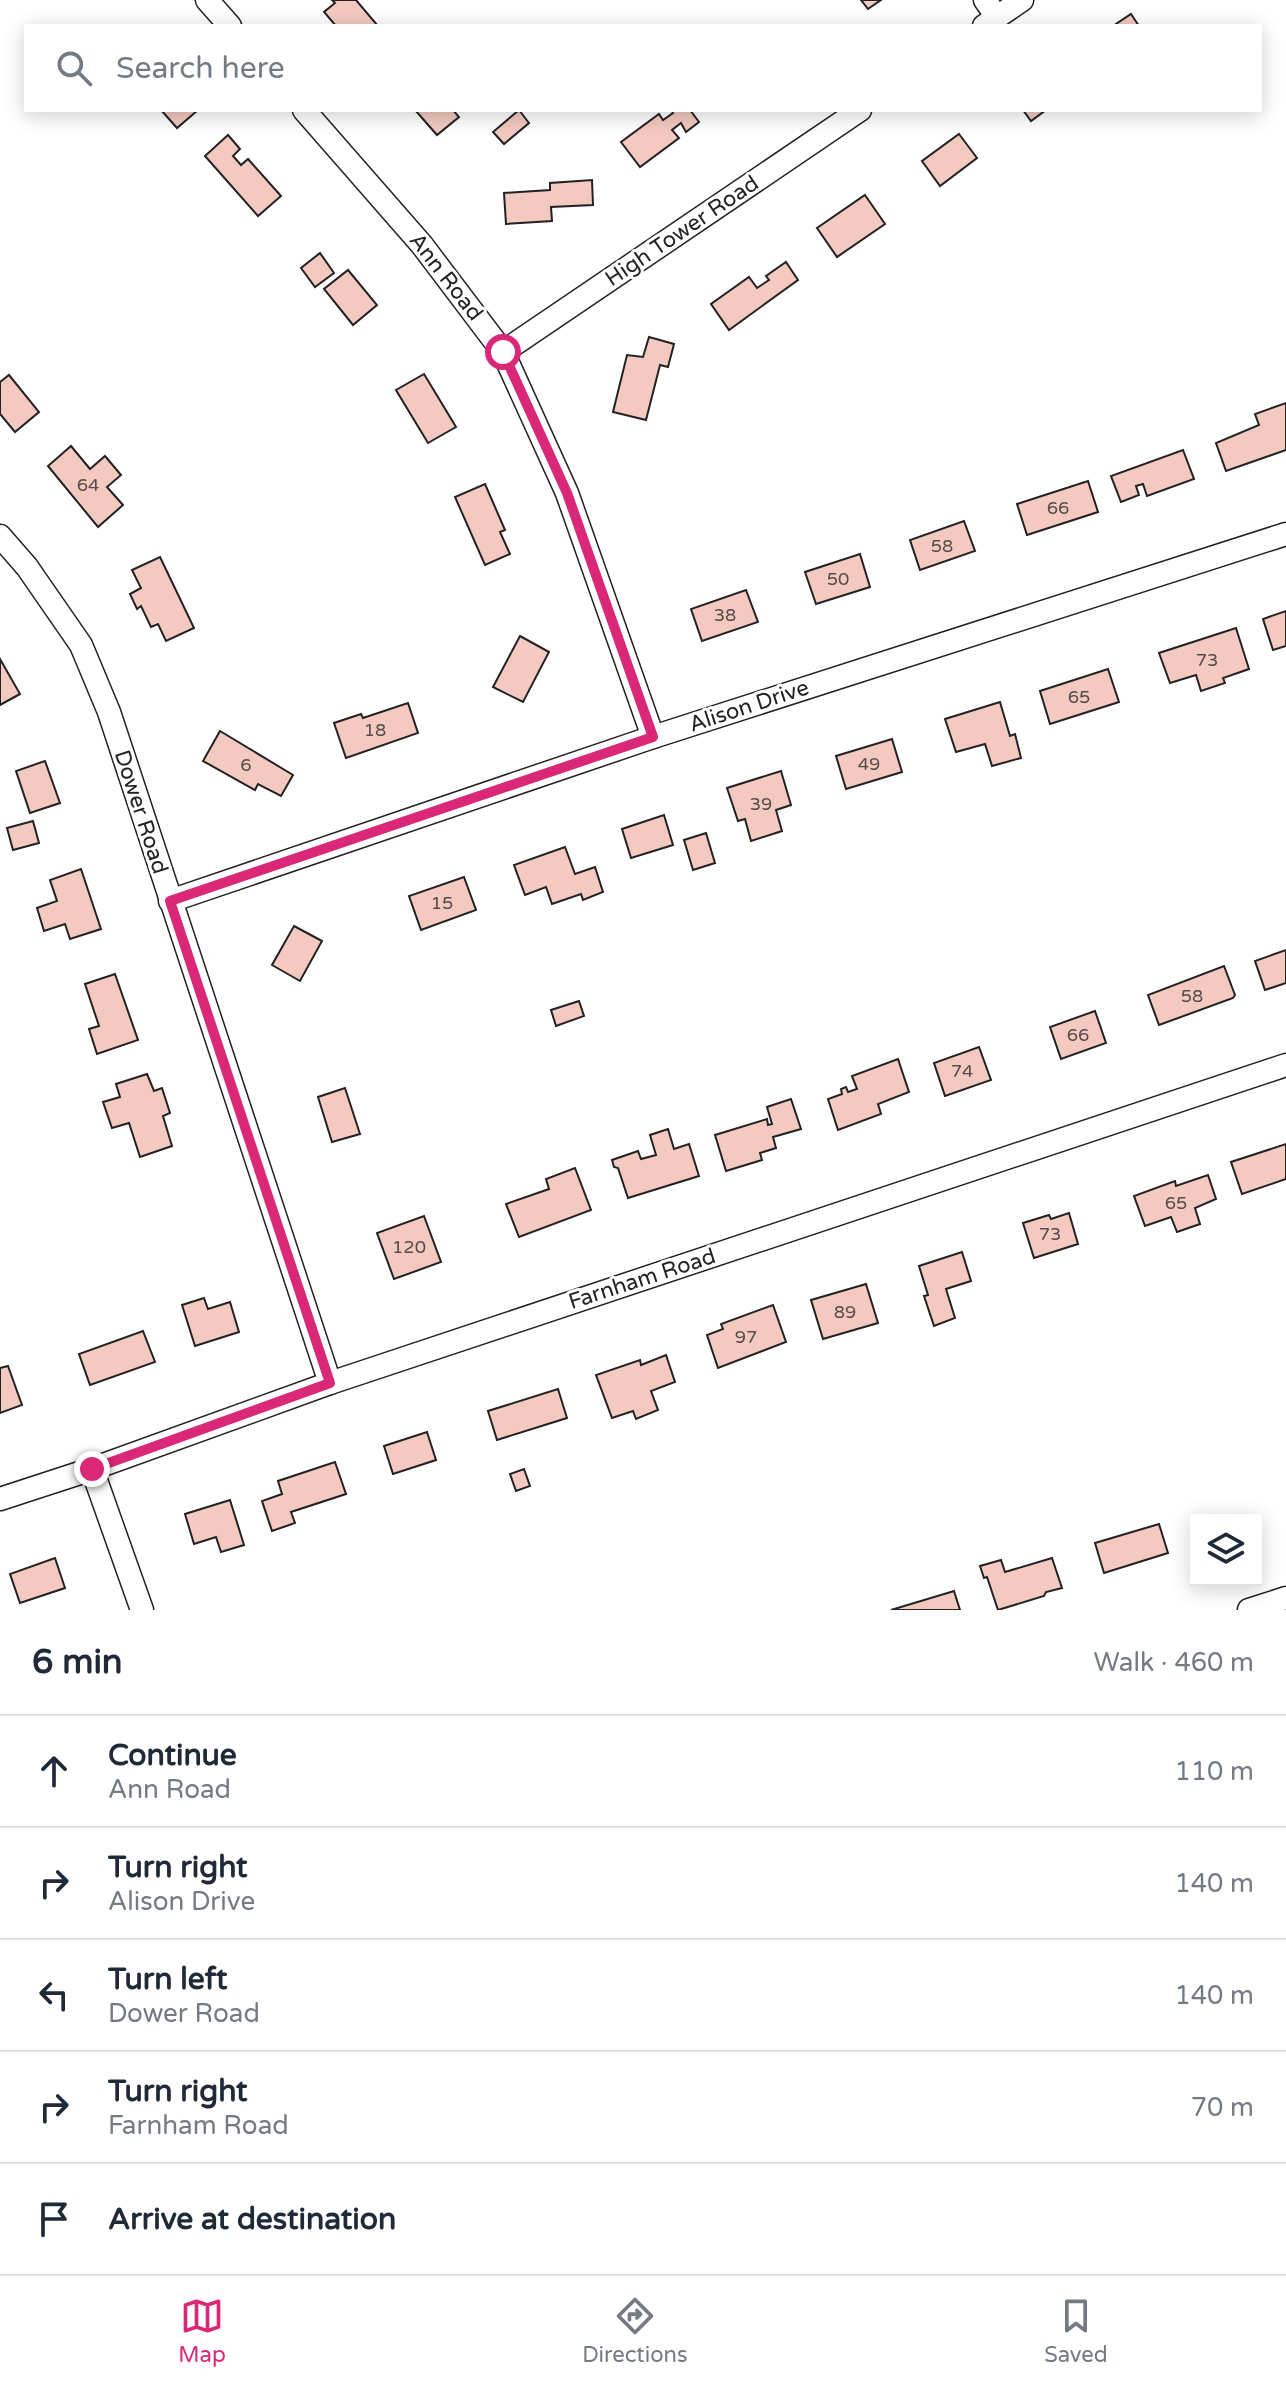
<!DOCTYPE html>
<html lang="en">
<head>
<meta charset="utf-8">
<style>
	:root { --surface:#fff; --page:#f2f2f3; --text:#1f2937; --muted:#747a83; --line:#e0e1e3; --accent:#db2777 }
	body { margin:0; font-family:"Varela Round",sans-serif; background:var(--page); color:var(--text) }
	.controls { position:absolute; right:24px; bottom:24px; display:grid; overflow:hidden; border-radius:0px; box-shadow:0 4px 20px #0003 }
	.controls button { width:72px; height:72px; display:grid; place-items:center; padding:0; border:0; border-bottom:2px solid var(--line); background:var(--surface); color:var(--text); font:40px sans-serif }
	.stop { position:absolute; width:24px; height:24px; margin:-18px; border:6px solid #db2777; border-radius:50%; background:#fff }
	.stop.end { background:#db2777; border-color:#fff; box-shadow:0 2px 8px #0008 }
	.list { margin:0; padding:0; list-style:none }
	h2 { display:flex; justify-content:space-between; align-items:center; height:104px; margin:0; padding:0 32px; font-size:34px }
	h2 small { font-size:26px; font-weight:400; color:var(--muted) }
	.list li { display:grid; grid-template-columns:52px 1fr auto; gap:24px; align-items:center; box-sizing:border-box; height:112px; padding:0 32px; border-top:2px solid var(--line) }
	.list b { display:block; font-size:30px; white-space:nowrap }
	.list p { margin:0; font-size:26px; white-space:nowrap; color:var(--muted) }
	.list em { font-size:26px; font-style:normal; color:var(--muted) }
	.icon { flex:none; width:44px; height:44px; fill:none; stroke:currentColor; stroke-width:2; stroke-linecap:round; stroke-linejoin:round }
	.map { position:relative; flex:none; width:1286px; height:1610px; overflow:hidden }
	.search { position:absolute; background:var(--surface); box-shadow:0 4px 20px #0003; left:24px; right:24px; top:24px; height:88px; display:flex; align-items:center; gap:20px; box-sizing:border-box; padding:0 28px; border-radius:0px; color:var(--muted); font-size:30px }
	.sheet { height:664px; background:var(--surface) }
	nav { display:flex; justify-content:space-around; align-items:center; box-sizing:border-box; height:112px; border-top:2px solid var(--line); background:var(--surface); font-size:22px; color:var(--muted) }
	nav a { display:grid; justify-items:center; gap:4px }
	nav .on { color:var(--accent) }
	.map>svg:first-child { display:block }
	.building { fill:#f3c9c0; stroke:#222; stroke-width:2 }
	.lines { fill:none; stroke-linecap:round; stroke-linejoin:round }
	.street-casing { stroke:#222; stroke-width:25 }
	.street { stroke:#fff; stroke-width:22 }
	.route { stroke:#db2777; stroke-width:10 }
	.labels { text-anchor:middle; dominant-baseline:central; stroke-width:6; stroke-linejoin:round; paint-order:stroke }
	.number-label { font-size:18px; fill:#564c4a }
	.street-label { font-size:22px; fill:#222; stroke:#fff }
</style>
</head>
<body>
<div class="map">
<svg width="1286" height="1610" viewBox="0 0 1286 1610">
	<rect width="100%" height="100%" fill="#fff"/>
	<g class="building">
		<path d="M 332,0 L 356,0 L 378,26 L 336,26 L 324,12 L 335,3 Z"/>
		<path d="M 861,0 L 881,0 L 868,9 Z"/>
		<path d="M 1131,14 L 1139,26 L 1113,26 Z"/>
		<path d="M 161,110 L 198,110 L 177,128 Z"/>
		<path d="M 415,110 L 453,110 L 459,117 L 437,135 Z"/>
		<path d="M 519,110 L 529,123 L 504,144 L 493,132 Z"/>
		<path d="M 671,110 L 690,110 L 699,122 L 686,132 L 681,123 L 672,130 L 679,138 L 640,167 L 621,142 L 659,114 L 663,120 L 673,113 Z"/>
		<path d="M 1023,110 L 1046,110 L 1031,121 Z"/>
		<path d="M 959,134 L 977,158 L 940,186 L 922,161 Z"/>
		<path d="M 228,135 L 240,149 L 233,156 L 241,165 L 248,159 L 281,196 L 258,216 L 205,156 Z"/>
		<path d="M 592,180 L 593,205 L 551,207 L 552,221 L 506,224 L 504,193 L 550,190 L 550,183 Z"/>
		<path d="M 865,195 L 885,224 L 837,257 L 817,228 Z"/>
		<path d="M 320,253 L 334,273 L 315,287 L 301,268 Z"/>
		<path d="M 786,262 L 798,280 L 729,330 L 711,304 L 749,277 L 757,288 L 769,280 L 766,276 Z"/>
		<path d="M 348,270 L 377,305 L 353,325 L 324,289 Z"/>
		<path d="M 649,337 L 674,344 L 668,367 L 660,365 L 646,420 L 613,412 L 627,355 L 643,357 Z"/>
		<path d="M 424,374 L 456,427 L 428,443 L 396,390 Z"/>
		<path d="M 9,375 L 39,412 L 15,432 L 0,414 L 0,382 Z"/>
		<path d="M 1286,403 L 1286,450 L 1226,471 L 1216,443 L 1259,425 L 1255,414 Z"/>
		<path d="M 71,446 L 90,469 L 105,456 L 121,475 L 107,487 L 123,505 L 98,527 L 48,466 Z"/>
		<path d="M 1183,450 L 1194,479 L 1147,496 L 1143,484 L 1136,486 L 1139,495 L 1121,502 L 1111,476 Z"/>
		<path d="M 1088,481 L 1098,512 L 1027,535 L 1017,504 Z"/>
		<path d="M 485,484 L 505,530 L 500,532 L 510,554 L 485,565 L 455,497 Z"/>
		<path d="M 964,521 L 975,551 L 920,570 L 910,540 Z"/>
		<path d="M 860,554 L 870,587 L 816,604 L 805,572 Z"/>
		<path d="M 160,557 L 194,628 L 166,641 L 158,624 L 151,627 L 141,606 L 137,609 L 130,594 L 141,588 L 132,570 Z"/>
		<path d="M 746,590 L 758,622 L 702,641 L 691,609 Z"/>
		<path d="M 1286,611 L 1286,646 L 1273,650 L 1263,619 Z"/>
		<path d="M 1236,628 L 1249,669 L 1223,678 L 1225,683 L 1201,691 L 1196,675 L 1170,683 L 1159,653 Z"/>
		<path d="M 520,636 L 549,652 L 523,702 L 493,687 Z"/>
		<path d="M 0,659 L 20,694 L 0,705 Z"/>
		<path d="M 1108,669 L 1119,702 L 1050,724 L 1040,691 Z"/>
		<path d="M 1000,702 L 1010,736 L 1015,734 L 1021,758 L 992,766 L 985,744 L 956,752 L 945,719 Z"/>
		<path d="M 408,703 L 418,733 L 346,758 L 334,723 L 361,714 L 363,718 Z"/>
		<path d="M 220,731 L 293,775 L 281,796 L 258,784 L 255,790 L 203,761 Z"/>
		<path d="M 892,739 L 902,772 L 846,789 L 836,756 Z"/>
		<path d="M 45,761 L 60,803 L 30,813 L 16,771 Z"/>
		<path d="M 781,771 L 791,805 L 776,810 L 782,831 L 751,841 L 745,819 L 738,821 L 727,788 Z"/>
		<path d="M 664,815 L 673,845 L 631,858 L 622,829 Z"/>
		<path d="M 33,821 L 39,843 L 13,850 L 7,828 Z"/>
		<path d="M 706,833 L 715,863 L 693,870 L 684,840 Z"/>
		<path d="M 565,847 L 575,874 L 595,867 L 603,892 L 583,900 L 581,894 L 552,904 L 546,887 L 525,895 L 514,865 Z"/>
		<path d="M 81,869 L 101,929 L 70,939 L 65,924 L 44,931 L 37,908 L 57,901 L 50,880 Z"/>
		<path d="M 464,877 L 476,910 L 421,930 L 409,896 Z"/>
		<path d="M 294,926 L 322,941 L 300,981 L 272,965 Z"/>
		<path d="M 1286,950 L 1286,983 L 1265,990 L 1255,961 Z"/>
		<path d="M 1224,966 L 1235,995 L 1233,998 L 1159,1025 L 1148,995 Z"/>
		<path d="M 115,974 L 138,1040 L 97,1054 L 89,1029 L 99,1026 L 85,984 Z"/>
		<path d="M 579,1001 L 584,1016 L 556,1026 L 551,1010 Z"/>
		<path d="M 1095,1011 L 1106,1043 L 1061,1059 L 1050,1027 Z"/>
		<path d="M 979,1047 L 991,1080 L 945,1096 L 934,1063 Z"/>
		<path d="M 898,1059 L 909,1092 L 878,1104 L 881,1114 L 838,1130 L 828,1099 L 842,1094 L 841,1089 L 846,1087 L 848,1092 L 857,1089 L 852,1076 Z"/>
		<path d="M 147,1074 L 154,1091 L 162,1088 L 170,1113 L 163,1116 L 172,1146 L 140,1157 L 129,1123 L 112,1128 L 103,1102 L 120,1097 L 116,1084 Z"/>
		<path d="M 345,1088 L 360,1134 L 332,1142 L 318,1097 Z"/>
		<path d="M 791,1099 L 801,1129 L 773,1137 L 776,1148 L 760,1153 L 762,1160 L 726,1171 L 715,1135 L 767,1119 L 768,1125 L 772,1124 L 767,1107 Z"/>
		<path d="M 668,1129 L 674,1149 L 689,1144 L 699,1176 L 628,1198 L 618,1168 L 614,1167 L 612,1160 L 638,1151 L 641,1159 L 656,1155 L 650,1135 Z"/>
		<path d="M 1286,1144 L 1286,1179 L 1242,1194 L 1231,1162 Z"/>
		<path d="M 575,1168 L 591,1210 L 519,1237 L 506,1204 L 549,1189 L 546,1179 Z"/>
		<path d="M 1208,1175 L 1216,1199 L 1195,1208 L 1200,1224 L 1177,1232 L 1171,1217 L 1145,1226 L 1134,1196 L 1175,1181 L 1176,1186 Z"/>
		<path d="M 1069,1213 L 1078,1244 L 1034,1258 L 1023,1223 L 1049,1215 L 1051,1219 Z"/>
		<path d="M 424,1216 L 441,1262 L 394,1279 L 377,1233 Z"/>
		<path d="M 962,1252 L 971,1281 L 946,1289 L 955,1318 L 934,1326 L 924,1296 L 928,1295 L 919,1266 Z"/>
		<path d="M 866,1284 L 878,1323 L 823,1339 L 811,1300 Z"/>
		<path d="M 204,1298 L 208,1309 L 230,1302 L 239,1332 L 195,1346 L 182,1305 Z"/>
		<path d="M 773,1305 L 786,1342 L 718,1368 L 707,1335 L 723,1329 L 721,1324 Z"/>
		<path d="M 143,1331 L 155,1362 L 90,1385 L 79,1354 Z"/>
		<path d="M 666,1355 L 675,1382 L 651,1391 L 658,1410 L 636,1419 L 633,1411 L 612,1418 L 596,1375 L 640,1360 L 641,1365 Z"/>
		<path d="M 8,1366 L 22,1405 L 0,1413 L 0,1368 Z"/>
		<path d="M 558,1389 L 567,1418 L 497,1440 L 488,1411 Z"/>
		<path d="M 427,1432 L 436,1460 L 393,1474 L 384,1446 Z"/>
		<path d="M 335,1462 L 346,1494 L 291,1512 L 295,1523 L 272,1531 L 262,1501 L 282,1494 L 278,1481 Z"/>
		<path d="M 524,1469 L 530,1486 L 516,1491 L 510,1474 Z"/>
		<path d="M 230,1500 L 244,1545 L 221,1552 L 216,1537 L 194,1544 L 185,1514 Z"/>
		<path d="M 1159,1524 L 1168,1553 L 1104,1573 L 1095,1543 Z"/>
		<path d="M 55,1558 L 65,1588 L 20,1603 L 10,1574 Z"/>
		<path d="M 1052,1558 L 1062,1588 L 1046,1592 L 1044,1596 L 998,1610 L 987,1577 L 984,1578 L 980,1566 L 1001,1560 L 1005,1572 Z"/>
		<path d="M 954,1591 L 960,1610 L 891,1610 Z"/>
	</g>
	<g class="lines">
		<defs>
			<g id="street">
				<path d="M 207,0 L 230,26"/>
				<path d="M 985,0 L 997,17"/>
				<path d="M 984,26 L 1022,0"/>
				<path d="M 304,110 L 422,245 L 503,352 L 567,493 L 653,737"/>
				<path d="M 503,352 L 860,110"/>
				<path d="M 0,536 L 27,567 L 81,645 L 109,712 L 330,1383"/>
				<path d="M 170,901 L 653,737 L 1286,534"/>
				<path d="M 92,1469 L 142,1610"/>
				<path d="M 0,1499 L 92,1469 L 330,1383 L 1286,1065"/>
				<path d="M 1249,1610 L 1286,1598"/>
			</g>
		</defs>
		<use href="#street" class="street-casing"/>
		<use href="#street" class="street"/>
	</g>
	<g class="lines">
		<path class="route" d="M 92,1469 L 330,1383 L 170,901 L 653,737 L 567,493 L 503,352"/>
	</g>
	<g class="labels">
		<g class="number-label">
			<text x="88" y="485">64</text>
			<text x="1058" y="508">66</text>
			<text x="942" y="546">58</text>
			<text x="838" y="579">50</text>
			<text x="725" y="615">38</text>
			<text x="1207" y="660">73</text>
			<text x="1079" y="697">65</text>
			<text x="375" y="730">18</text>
			<text x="869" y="764">49</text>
			<text x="246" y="765">6</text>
			<text x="761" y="804">39</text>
			<text x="442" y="903">15</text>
			<text x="1192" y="996">58</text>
			<text x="1078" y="1035">66</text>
			<text x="962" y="1071">74</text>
			<text x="1176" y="1203">65</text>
			<text x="1050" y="1234">73</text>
			<text x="409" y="1247">120</text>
			<text x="845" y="1312">89</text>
			<text x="746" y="1337">97</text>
		</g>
		<g class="street-label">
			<text transform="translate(682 231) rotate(-34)">High Tower Road</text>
			<text transform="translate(446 277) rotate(52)">Ann Road</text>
			<text transform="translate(749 706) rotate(-18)">Alison Drive</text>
			<text transform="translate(141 812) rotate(72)">Dower Road</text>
			<text transform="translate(642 1279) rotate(-18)">Farnham Road</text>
		</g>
	</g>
</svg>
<div class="controls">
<button><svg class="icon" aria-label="layers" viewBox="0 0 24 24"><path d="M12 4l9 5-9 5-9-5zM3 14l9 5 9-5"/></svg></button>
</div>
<div class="stop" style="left:503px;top:352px"></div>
<div class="stop end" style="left:92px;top:1469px"></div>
<div class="search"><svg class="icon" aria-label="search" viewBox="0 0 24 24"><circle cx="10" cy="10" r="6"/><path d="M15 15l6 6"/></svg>Search here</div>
</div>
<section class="sheet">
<h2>6 min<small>Walk · 460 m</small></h2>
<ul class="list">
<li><svg class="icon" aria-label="ahead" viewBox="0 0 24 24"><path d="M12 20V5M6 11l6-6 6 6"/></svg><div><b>Continue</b><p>Ann Road</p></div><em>110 m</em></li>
<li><svg class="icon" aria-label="right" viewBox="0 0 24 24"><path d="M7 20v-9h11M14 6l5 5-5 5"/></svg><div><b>Turn right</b><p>Alison Drive</p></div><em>140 m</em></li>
<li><svg class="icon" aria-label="left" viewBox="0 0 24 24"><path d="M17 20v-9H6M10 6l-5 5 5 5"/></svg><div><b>Turn left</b><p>Dower Road</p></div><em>140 m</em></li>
<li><svg class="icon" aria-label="right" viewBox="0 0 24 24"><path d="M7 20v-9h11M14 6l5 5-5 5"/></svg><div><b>Turn right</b><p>Farnham Road</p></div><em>70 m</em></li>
<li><svg class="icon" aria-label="arrive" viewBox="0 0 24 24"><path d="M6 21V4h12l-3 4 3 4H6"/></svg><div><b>Arrive at destination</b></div></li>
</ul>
</section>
<nav>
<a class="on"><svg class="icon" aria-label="map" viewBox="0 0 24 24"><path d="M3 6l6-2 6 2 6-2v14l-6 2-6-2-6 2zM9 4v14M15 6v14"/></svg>Map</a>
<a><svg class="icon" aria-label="directions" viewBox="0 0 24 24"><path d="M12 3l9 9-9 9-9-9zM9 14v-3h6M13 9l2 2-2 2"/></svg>Directions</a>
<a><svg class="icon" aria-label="saved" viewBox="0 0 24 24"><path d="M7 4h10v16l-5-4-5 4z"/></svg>Saved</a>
</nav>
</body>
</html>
